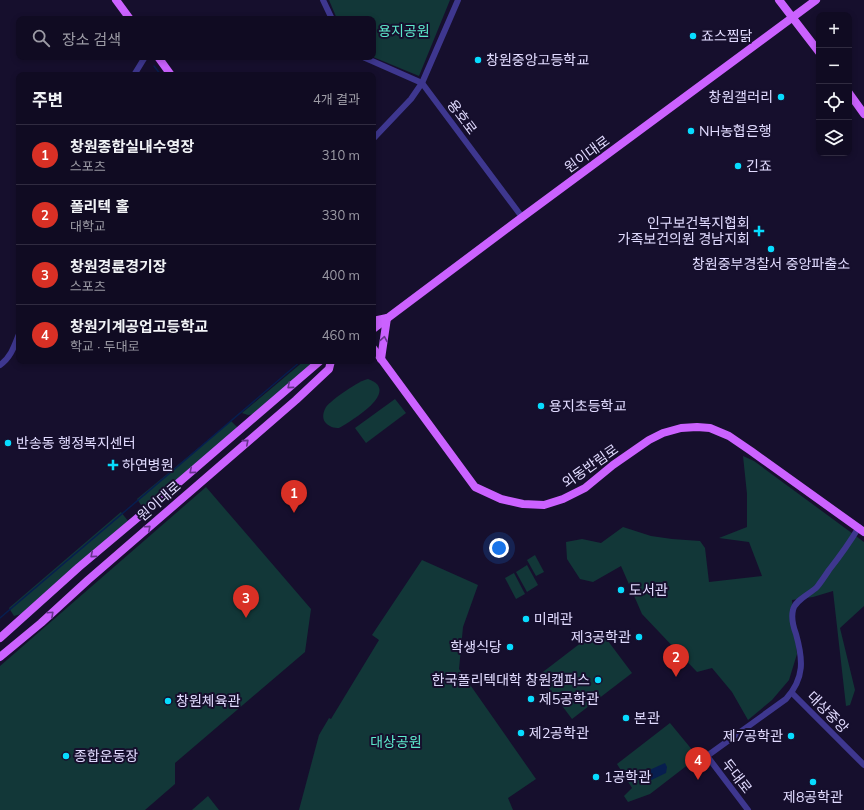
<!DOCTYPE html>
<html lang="ko">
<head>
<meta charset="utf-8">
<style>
	:root { --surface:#100b22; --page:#19142a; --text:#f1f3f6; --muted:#9c9ba5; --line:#302b40; --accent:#d93025 }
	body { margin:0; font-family:Mulish,"Noto Sans KR",sans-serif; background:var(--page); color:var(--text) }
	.controls { position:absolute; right:12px; top:12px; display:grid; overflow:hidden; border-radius:8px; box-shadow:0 2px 6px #0003 }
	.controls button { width:36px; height:36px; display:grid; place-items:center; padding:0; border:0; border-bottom:1px solid var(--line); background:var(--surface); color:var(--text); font:20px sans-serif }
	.you { position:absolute; left:499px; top:548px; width:14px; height:14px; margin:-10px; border:3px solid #fff; border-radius:50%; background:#1a73e8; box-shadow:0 0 0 6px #1a73e833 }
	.badge { display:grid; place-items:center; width:26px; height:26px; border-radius:50%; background:var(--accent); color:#fff; font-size:13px; font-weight:700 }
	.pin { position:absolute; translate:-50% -33px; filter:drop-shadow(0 1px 2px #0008) }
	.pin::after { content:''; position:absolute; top:21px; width:14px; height:12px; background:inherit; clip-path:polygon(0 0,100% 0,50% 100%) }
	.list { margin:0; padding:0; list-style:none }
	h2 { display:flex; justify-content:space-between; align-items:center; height:52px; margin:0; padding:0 16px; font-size:17px }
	h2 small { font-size:13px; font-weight:400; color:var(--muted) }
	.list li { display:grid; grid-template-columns:26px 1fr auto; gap:12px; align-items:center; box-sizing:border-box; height:60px; padding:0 16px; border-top:1px solid var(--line) }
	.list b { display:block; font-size:15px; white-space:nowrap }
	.list p { margin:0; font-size:13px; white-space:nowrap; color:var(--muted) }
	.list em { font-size:13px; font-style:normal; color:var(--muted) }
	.icon { flex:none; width:22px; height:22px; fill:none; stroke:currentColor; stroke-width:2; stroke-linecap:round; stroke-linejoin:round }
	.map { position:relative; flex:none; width:864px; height:810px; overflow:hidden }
	.search { position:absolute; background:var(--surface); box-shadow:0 2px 6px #0003; left:16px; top:16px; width:360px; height:44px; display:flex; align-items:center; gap:10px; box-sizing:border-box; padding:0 14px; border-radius:8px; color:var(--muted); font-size:15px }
	.panel { position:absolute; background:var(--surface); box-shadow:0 2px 6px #0003; left:16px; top:72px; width:360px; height:292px; border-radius:8px }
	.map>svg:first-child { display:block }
	.green { fill:#123738 }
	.water { fill:#071e4f }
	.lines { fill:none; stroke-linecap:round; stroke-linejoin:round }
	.stream { stroke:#071e4f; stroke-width:1.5 }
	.minor { stroke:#3e378f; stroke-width:6 }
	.major { stroke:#cb62ff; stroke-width:8 }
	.oneway { stroke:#67348c }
	.poi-dot { fill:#07dcff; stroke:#160f2d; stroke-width:1.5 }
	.labels { text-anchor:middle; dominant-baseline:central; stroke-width:4; stroke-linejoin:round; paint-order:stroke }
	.park-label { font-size:14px; fill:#5deacc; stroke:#160f2d }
	.poi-label { font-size:14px; fill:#e1dbff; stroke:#160f2d; text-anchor:start }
	.street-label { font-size:14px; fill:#e1dbff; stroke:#160f2d }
</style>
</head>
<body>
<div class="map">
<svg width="864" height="810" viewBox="0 0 864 810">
	<rect width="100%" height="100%" fill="#160f2d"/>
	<g class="green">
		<path d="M 329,0 L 450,0 L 419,76 L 373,57 L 373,19 L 337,19 Z"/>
		<path d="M 304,361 L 316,361 L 255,414 L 248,415 L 242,413 Z"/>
		<path d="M 368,379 C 402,391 351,421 339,428 C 334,428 329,427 325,422 C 322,418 323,412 326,407 C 331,400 360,380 368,379 Z"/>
		<path d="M 395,399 L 406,413 L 366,443 L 355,428 Z"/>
		<path d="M 231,421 L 238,428 L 150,505 L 141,505 L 137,499 Z"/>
		<path d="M 743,456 L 754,461 L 864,542 L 864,606 L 840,628 L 855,690 L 850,705 L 846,706 L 833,591 L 813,597 L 792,600 L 797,654 L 789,680 L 772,700 L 748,720 L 732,692 L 712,668 L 697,672 L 642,614 L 621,566 L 593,582 L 580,579 L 567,559 L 566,542 L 582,539 L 601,543 L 623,527 L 651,536 L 672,539 L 700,541 L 705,548 L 709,582 L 762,576 L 749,542 L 719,538 L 747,527 L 747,494 Z"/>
		<path d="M 206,487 L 311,609 L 305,652 L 175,763 L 175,784 L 145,810 L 0,810 L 0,666 Z"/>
		<path d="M 121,512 L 128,521 L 21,614 L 14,616 L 9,608 Z"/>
		<path d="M 535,555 L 544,572 L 536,576 L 527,560 Z"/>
		<path d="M 422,560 L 478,585 L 463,627 L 459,669 L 536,779 L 508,798 L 513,810 L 299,810 L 319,735 L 329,718 L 331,719 L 379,640 L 372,635 Z"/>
		<path d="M 527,565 L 538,585 L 527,592 L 516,572 Z"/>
		<path d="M 514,573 L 525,594 L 516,599 L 505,578 Z"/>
		<path d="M 599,629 L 632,673 L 572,719 L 539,675 Z"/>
		<path d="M 670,723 L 698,757 L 650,794 L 628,802 L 624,796 L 632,788 L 617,764 Z"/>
		<path d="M 208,796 L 219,810 L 192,810 Z"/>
	</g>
	<path class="water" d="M 665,763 L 667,767 L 666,773 L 643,784 L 639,781 L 639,777 L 643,777 L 645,772 Z"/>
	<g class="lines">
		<g class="stream">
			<path d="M 154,66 L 161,75"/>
			<path d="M 0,618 L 301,361"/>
		</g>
		<g class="minor">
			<path d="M 323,0 L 332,19"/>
			<path d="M 363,57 L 422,83 L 522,217"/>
			<path d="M 134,75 L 145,57"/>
			<path d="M 373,139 L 411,99 L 422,83 L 458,0"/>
			<path d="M 0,365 C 11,357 14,347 19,334"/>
			<path d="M 792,693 L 864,765"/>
			<path d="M 748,810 L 707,756 L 786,699 C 805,678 803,659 796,634 C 793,626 791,618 793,610 C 795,600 810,594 817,587 C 821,582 825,576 829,570 C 840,556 850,542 859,527"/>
		</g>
		<g class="major">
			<path d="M 116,0 L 130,19"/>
			<path d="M 779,0 L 819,52"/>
			<path d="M 158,57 L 171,75"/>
			<path d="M 849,93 L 864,114"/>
			<path d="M 373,321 L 387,318 L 381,359"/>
			<path d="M 373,329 L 513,224 L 816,0"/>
			<path d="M 373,348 L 475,487 L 501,499 L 523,504 L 544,505 L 563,499 L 585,488 L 613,465 L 649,440 L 663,433 L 681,428 L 697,427 L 710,428 L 729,436 L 751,451 L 864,532"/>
			<path d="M 0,638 L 79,567 L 148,509 L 320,361"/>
			<path d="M 0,657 L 41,623 L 88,580 L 296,400 L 329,369 L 331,361"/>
		</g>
	</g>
	<defs><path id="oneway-chevron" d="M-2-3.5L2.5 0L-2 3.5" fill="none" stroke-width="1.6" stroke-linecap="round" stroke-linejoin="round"/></defs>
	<g class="oneway">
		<use href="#oneway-chevron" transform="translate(384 339) rotate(-80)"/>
		<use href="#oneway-chevron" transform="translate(290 386) rotate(140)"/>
		<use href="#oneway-chevron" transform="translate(246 442) rotate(-41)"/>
		<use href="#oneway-chevron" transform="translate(192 471) rotate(139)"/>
		<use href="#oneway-chevron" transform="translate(148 528) rotate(-42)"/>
		<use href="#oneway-chevron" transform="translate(93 555) rotate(140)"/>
		<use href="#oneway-chevron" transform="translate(51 614) rotate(-43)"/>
	</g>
	<g class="poi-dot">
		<circle cx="693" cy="36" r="4"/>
		<circle cx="478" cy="60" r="4"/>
		<circle cx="781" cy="97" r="4"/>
		<circle cx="691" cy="131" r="4"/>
		<circle cx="738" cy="166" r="4"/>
		<path d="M757 225h4v4h4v4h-4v4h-4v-4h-4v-4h4z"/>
		<circle cx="771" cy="249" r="4"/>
		<circle cx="541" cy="406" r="4"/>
		<circle cx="8" cy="443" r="4"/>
		<path d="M111 459h4v4h4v4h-4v4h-4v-4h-4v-4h4z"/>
		<circle cx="621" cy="590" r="4"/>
		<circle cx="526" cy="619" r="4"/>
		<circle cx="639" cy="637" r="4"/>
		<circle cx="510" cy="647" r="4"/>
		<circle cx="598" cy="680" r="4"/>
		<circle cx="531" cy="699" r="4"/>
		<circle cx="168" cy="701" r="4"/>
		<circle cx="626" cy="718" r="4"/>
		<circle cx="521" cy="733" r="4"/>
		<circle cx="791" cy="736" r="4"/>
		<circle cx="66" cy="756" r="4"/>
		<circle cx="596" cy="777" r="4"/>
		<circle cx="813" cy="782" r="4"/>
	</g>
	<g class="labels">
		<g class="park-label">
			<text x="404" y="31">용지공원</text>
			<text x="396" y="742">대상공원</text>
		</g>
		<g class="poi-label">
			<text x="701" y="36">죠스찜닭</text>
			<text x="486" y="60">창원중앙고등학교</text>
			<text x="773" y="97" text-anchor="end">창원갤러리</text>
			<text x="699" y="131">NH농협은행</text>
			<text x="746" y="166">긴죠</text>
			<text x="750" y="223" text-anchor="end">인구보건복지협회<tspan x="750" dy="16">가족보건의원 경남지회</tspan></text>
			<text x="771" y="264" text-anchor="middle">창원중부경찰서 중앙파출소</text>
			<text x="549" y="406">용지초등학교</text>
			<text x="16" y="443">반송동 행정복지센터</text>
			<text x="122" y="465">하연병원</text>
			<text x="629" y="590">도서관</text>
			<text x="534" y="619">미래관</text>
			<text x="631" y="637" text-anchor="end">제3공학관</text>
			<text x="502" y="647" text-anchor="end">학생식당</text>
			<text x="590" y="680" text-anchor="end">한국폴리텍대학 창원캠퍼스</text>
			<text x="539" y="699">제5공학관</text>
			<text x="176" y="701">창원체육관</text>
			<text x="634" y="718">본관</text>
			<text x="529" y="733">제2공학관</text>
			<text x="783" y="736" text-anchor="end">제7공학관</text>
			<text x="74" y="756">종합운동장</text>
			<text x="604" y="777">1공학관</text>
			<text x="813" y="797" text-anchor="middle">제8공학관</text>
		</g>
		<g class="street-label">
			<text transform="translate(462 117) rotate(53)">용호로</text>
			<text transform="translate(587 154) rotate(-36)">원이대로</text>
			<text transform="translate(590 466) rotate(-35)">외동반림로</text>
			<text transform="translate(159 501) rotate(-41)">원이대로</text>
			<text transform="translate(828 712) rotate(45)">대상중앙</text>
			<text transform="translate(737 776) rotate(52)">두대로</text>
		</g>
	</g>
</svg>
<div class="controls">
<button>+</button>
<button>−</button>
<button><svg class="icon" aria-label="locate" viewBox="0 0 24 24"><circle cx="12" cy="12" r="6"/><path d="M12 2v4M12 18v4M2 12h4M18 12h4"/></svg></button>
<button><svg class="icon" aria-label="layers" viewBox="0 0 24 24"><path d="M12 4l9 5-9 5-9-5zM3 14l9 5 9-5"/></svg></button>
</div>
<div class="you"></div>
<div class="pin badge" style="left:294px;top:513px">1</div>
<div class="pin badge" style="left:676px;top:677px">2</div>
<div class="pin badge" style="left:246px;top:618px">3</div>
<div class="pin badge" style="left:698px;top:780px">4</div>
<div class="search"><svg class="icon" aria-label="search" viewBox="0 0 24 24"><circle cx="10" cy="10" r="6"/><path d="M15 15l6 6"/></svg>장소 검색</div>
<section class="panel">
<h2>주변<small>4개 결과</small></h2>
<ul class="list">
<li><span class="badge">1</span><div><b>창원종합실내수영장</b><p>스포츠</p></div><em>310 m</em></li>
<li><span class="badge">2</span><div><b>폴리텍 홀</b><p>대학교</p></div><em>330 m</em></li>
<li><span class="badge">3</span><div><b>창원경륜경기장</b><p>스포츠</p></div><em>400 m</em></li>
<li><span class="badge">4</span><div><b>창원기계공업고등학교</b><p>학교 · 두대로</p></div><em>460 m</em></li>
</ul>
</section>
</div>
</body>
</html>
